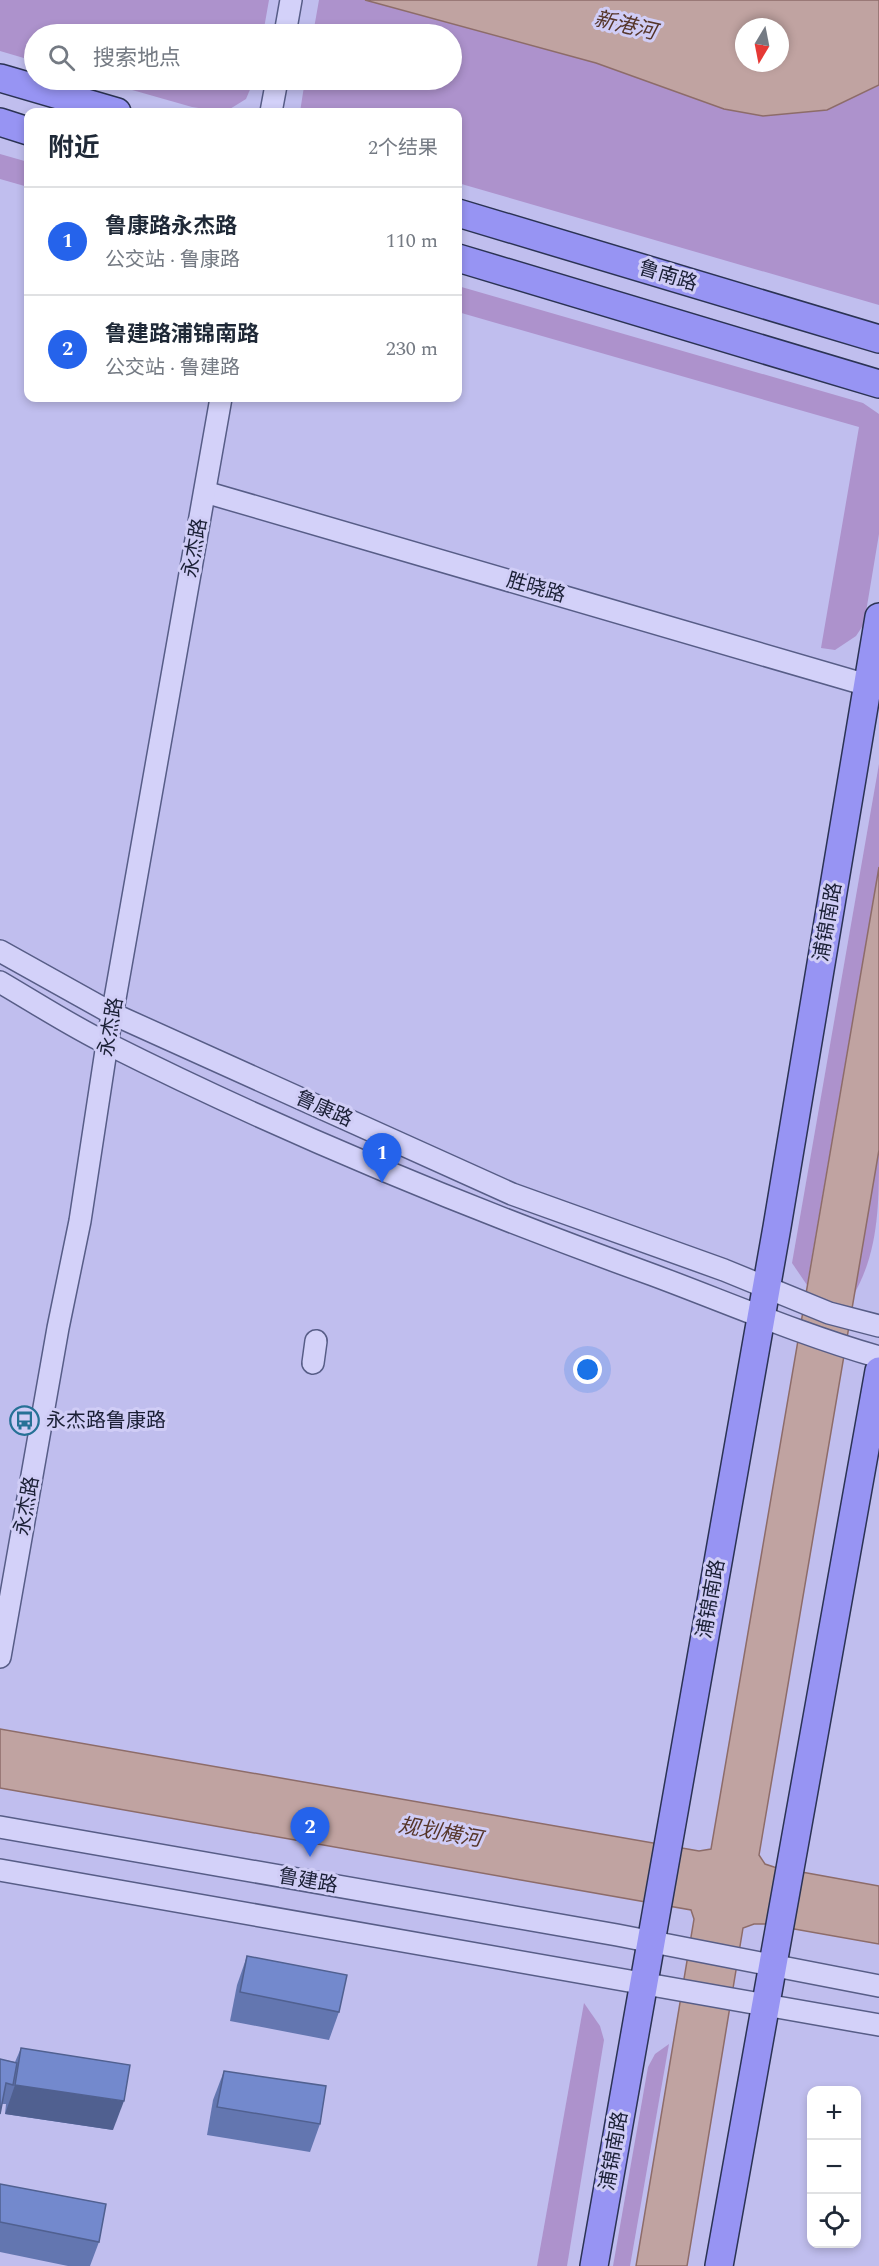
<!DOCTYPE html>
<html lang="zh">
<head>
<meta charset="utf-8">
<style>
	:root { --surface:#fff; --page:#f2f2f3; --text:#1f2937; --muted:#747a83; --line:#e0e1e3; --accent:#2563eb }
	body { margin:0; font-family:Spectral,"Noto Sans SC",serif; background:var(--page); color:var(--text) }
	.controls { position:absolute; right:18px; bottom:18px; display:grid; overflow:hidden; border-radius:12px; box-shadow:0 3px 9px #0003 }
	.controls button { width:54px; height:54px; display:grid; place-items:center; padding:0; border:0; border-bottom:2px solid var(--line); background:var(--surface); color:var(--text); font:30px sans-serif }
	.compass { position:absolute; left:735px; top:18px; width:54px; height:54px; border-radius:50%; background:var(--surface); box-shadow:0 3px 9px #0003; rotate:190deg }
	.you { position:absolute; left:588px; top:1370px; width:21px; height:21px; margin:-15px; border:4px solid #fff; border-radius:50%; background:#1a73e8; box-shadow:0 0 0 9px #1a73e833 }
	.badge { display:grid; place-items:center; width:39px; height:39px; border-radius:50%; background:var(--accent); color:#fff; font-size:20px; font-weight:700 }
	.pin { position:absolute; translate:-50% -50px; filter:drop-shadow(0 2px 3px #0008) }
	.pin::after { content:''; position:absolute; top:32px; width:21px; height:18px; background:inherit; clip-path:polygon(0 0,100% 0,50% 100%) }
	.list { margin:0; padding:0; list-style:none }
	h2 { display:flex; justify-content:space-between; align-items:center; height:78px; margin:0; padding:0 24px; font-size:26px }
	h2 small { font-size:20px; font-weight:400; color:var(--muted) }
	.list li { display:grid; grid-template-columns:39px 1fr auto; gap:18px; align-items:center; box-sizing:border-box; height:108px; padding:0 24px; border-top:2px solid var(--line) }
	.list b { display:block; font-size:22px; white-space:nowrap }
	.list p { margin:0; font-size:20px; white-space:nowrap; color:var(--muted) }
	.list em { font-size:20px; font-style:normal; color:var(--muted) }
	.icon { flex:none; width:33px; height:33px; fill:none; stroke:currentColor; stroke-width:2; stroke-linecap:round; stroke-linejoin:round }
	.map { position:relative; flex:none; width:879px; height:2266px; overflow:hidden }
	.search { position:absolute; background:var(--surface); box-shadow:0 3px 9px #0003; left:24px; top:24px; width:438px; height:66px; display:flex; align-items:center; gap:15px; box-sizing:border-box; padding:0 21px; border-radius:33px; color:var(--muted); font-size:22px }
	.panel { position:absolute; background:var(--surface); box-shadow:0 3px 9px #0003; left:24px; top:108px; width:438px; height:294px; border-radius:12px }
	.map>svg:first-child { display:block }
	.green { fill:#ad92cc }
	.water { fill:#c0a3a1; stroke:#8d6c69; stroke-width:1.5; fill-rule:evenodd }
	.lines { fill:none; stroke-linecap:round; stroke-linejoin:round }
	.minor-casing { stroke:#575d87; stroke-width:24 }
	.major-casing { stroke:#2b3354; stroke-width:30 }
	.minor { stroke:#d3d1f9; stroke-width:21 }
	.major { stroke:#9794f3; stroke-width:27 }
	.wall { fill:#6376b0 }
	.shaded-wall { fill:#506090 }
	.building { fill:#7389cd; stroke:#506090; stroke-width:1.5 }
	.labels { text-anchor:middle; dominant-baseline:central; stroke-width:6; stroke-linejoin:round; paint-order:stroke }
	.street-label { font-size:20px; fill:#1b2036; stroke:#d0cdf6 }
	.poi-label { font-size:20px; fill:#1b2036; stroke:#d0cdf6; text-anchor:start }
	.water-label { font-size:21px; font-style:italic; fill:#56362a; stroke:#d0cdf6 }
</style>
</head>
<body>
<div class="map">
<svg width="879" height="2266" viewBox="0 0 879 2266">
	<rect width="100%" height="100%" fill="#c0beee"/>
	<g class="green">
		<path d="M 0,0 L 269,0 L 263,34 L 34,34 L 34,61 L 0,51 Z"/>
		<path d="M 319,0 L 365,0 L 596,63 L 724,109 L 763,116 L 827,110 L 879,85 L 879,305 L 458,183 L 458,112 L 300,112 L 305,80 L 452,80 L 452,34 L 313,34 Z"/>
		<path d="M 97,80 L 254,80 L 246,99 L 225,112 L 192,107 Z"/>
		<path d="M 0,154 L 28,162 L 28,187 L 0,179 Z"/>
		<path d="M 458,286 L 863,403 L 879,414 L 879,534 L 864,624 L 856,636 L 835,650 L 821,648 L 859,427 L 458,312 Z"/>
		<path d="M 879,764 L 879,867 L 807,1285 L 792,1263 Z"/>
		<path d="M 879,1150 C 879,1204 879,1251 853,1296 Z"/>
		<path d="M 584,2003 L 600,2026 L 604,2040 L 567,2266 L 537,2266 Z"/>
		<path d="M 669,2044 L 630,2266 L 613,2266 L 648,2067 L 655,2054 Z"/>
	</g>
	<g class="water">
		<path d="M 365,0 L 879,0 L 879,85 L 827,110 L 763,116 L 724,109 L 596,63 ZM 744,27 L 780,27 L 780,63 L 744,63 Z"/>
		<path d="M 879,867 L 879,1150 L 759,1855 L 765,1864 L 774,1867 L 879,1886 L 879,1944 L 766,1924 L 754,1924 L 743,1928 L 687,2266 L 636,2266 L 694,1919 L 691,1910 L 0,1788 L 0,1729 L 699,1851 L 711,1849 Z"/>
	</g>
	<g class="lines">
		<defs>
			<g id="minor">
				<path d="M 285,34 L 291,0"/>
				<path d="M 271,112 L 277,80"/>
				<path d="M 205,492 L 867,685"/>
				<path d="M 0,951 L 113,1014 L 512,1194 L 724,1270 L 829,1313 L 879,1326"/>
				<path d="M 0,982 C 36,1003 71,1026 108,1044 C 285,1133 468,1208 653,1275 C 728,1303 802,1335 879,1357"/>
				<path d="M 313,1363 L 316,1341"/>
				<path d="M 0,1657 L 58,1328 L 80,1221 L 107,1044 L 221,398"/>
				<path d="M 0,1827 L 617,1935 L 879,1986"/>
				<path d="M 0,1870 L 879,2025"/>
			</g>
			<g id="major">
				<path d="M 0,78 L 117,112"/>
				<path d="M 0,122 L 28,131"/>
				<path d="M 458,213 L 879,339"/>
				<path d="M 458,258 L 879,384"/>
				<path d="M 594,2266 L 777,1227 L 879,617"/>
				<path d="M 719,2266 L 879,1371"/>
			</g>
		</defs>
		<use href="#minor" class="minor-casing"/>
		<use href="#major" class="major-casing"/>
		<use href="#minor" class="minor"/>
		<use href="#major" class="major"/>
	</g>
	<g class="wall">
		<path d="M 247,1956 L 339,2012 L 329,2040 L 230,2021 L 237,1985 Z"/>
		<path d="M 21,2048 L 113,2130 L 5,2114 L 6,2104 L 2,2104 L 0,2059 L 15,2062 Z"/>
		<path d="M 224,2071 L 320,2124 L 310,2152 L 207,2135 L 213,2100 Z"/>
		<path d="M 0,2184 L 99,2242 L 90,2266 L 68,2266 L 0,2252 Z"/>
	</g>
	<path class="shaded-wall" d="M 15,2085 L 124,2101 L 113,2130 L 5,2114 Z"/>
	<g class="building">
		<path d="M 247,1956 L 347,1975 L 339,2012 L 240,1992 Z"/>
		<path d="M 21,2048 L 130,2065 L 124,2101 L 15,2085 Z"/>
		<path d="M 0,2059 L 17,2063 L 13,2085 L 6,2083 L 0,2114 Z"/>
		<path d="M 224,2071 L 326,2086 L 320,2124 L 217,2107 Z"/>
		<path d="M 0,2184 L 106,2204 L 99,2242 L 0,2222 Z"/>
	</g>
	<defs>
		<symbol id="bus-ring" viewBox="-11 -11 22 22"><circle r="9.5" fill="#d0cdf6" stroke="#267196" stroke-width="1.5"/><path d="M-5-6H5V4H4V6H2V4H-2V6H-4V4H-5ZM-3.5-4V0h7V-4ZM-3.5 1.2v1.5H-2V1.2ZM2 1.2v1.5H3.5V1.2Z" fill="#267196"/></symbol>
	</defs>
	<g fill-rule="evenodd">
		<use href="#bus-ring" x="8" y="1404" width="33" height="33"/>
	</g>
	<g class="labels">
		<g class="street-label">
			<text transform="translate(668 276) rotate(17)">鲁南路</text>
			<text transform="translate(195 548) rotate(-80)">永杰路</text>
			<text transform="translate(536 588) rotate(16)">胜晓路</text>
			<text transform="translate(828 922) rotate(-80)">浦锦南路</text>
			<text transform="translate(111 1027) rotate(-80)">永杰路</text>
			<text transform="translate(324 1109) rotate(24)">鲁康路</text>
			<text transform="translate(27 1506) rotate(-80)">永杰路</text>
			<text transform="translate(711 1599) rotate(-80)">浦锦南路</text>
			<text transform="translate(308 1881) rotate(10)">鲁建路</text>
			<text transform="translate(614 2151) rotate(-80)">浦锦南路</text>
		</g>
		<g class="poi-label">
			<text x="46" y="1421">永杰路鲁康路</text>
		</g>
		<g class="water-label">
			<text transform="translate(625 26) rotate(13)">新港河</text>
			<text transform="translate(440 1833) rotate(10)">规划横河</text>
		</g>
	</g>
</svg>
<div class="controls">
<button>+</button>
<button>−</button>
<button><svg class="icon" aria-label="locate" viewBox="0 0 24 24"><circle cx="12" cy="12" r="6"/><path d="M12 2v4M12 18v4M2 12h4M18 12h4"/></svg></button>
</div>
<svg class="compass" viewBox="-18 -18 36 36"><path d="M0-13l5 13h-10z" fill="#e53935"/><path d="M0 13l5-13h-10z" fill="#747a83"/></svg>
<div class="you"></div>
<div class="pin badge" style="left:382px;top:1183px">1</div>
<div class="pin badge" style="left:310px;top:1857px">2</div>
<div class="search"><svg class="icon" aria-label="search" viewBox="0 0 24 24"><circle cx="10" cy="10" r="6"/><path d="M15 15l6 6"/></svg>搜索地点</div>
<section class="panel">
<h2>附近<small>2个结果</small></h2>
<ul class="list">
<li><span class="badge">1</span><div><b>鲁康路永杰路</b><p>公交站 · 鲁康路</p></div><em>110 m</em></li>
<li><span class="badge">2</span><div><b>鲁建路浦锦南路</b><p>公交站 · 鲁建路</p></div><em>230 m</em></li>
</ul>
</section>
</div>
</body>
</html>
